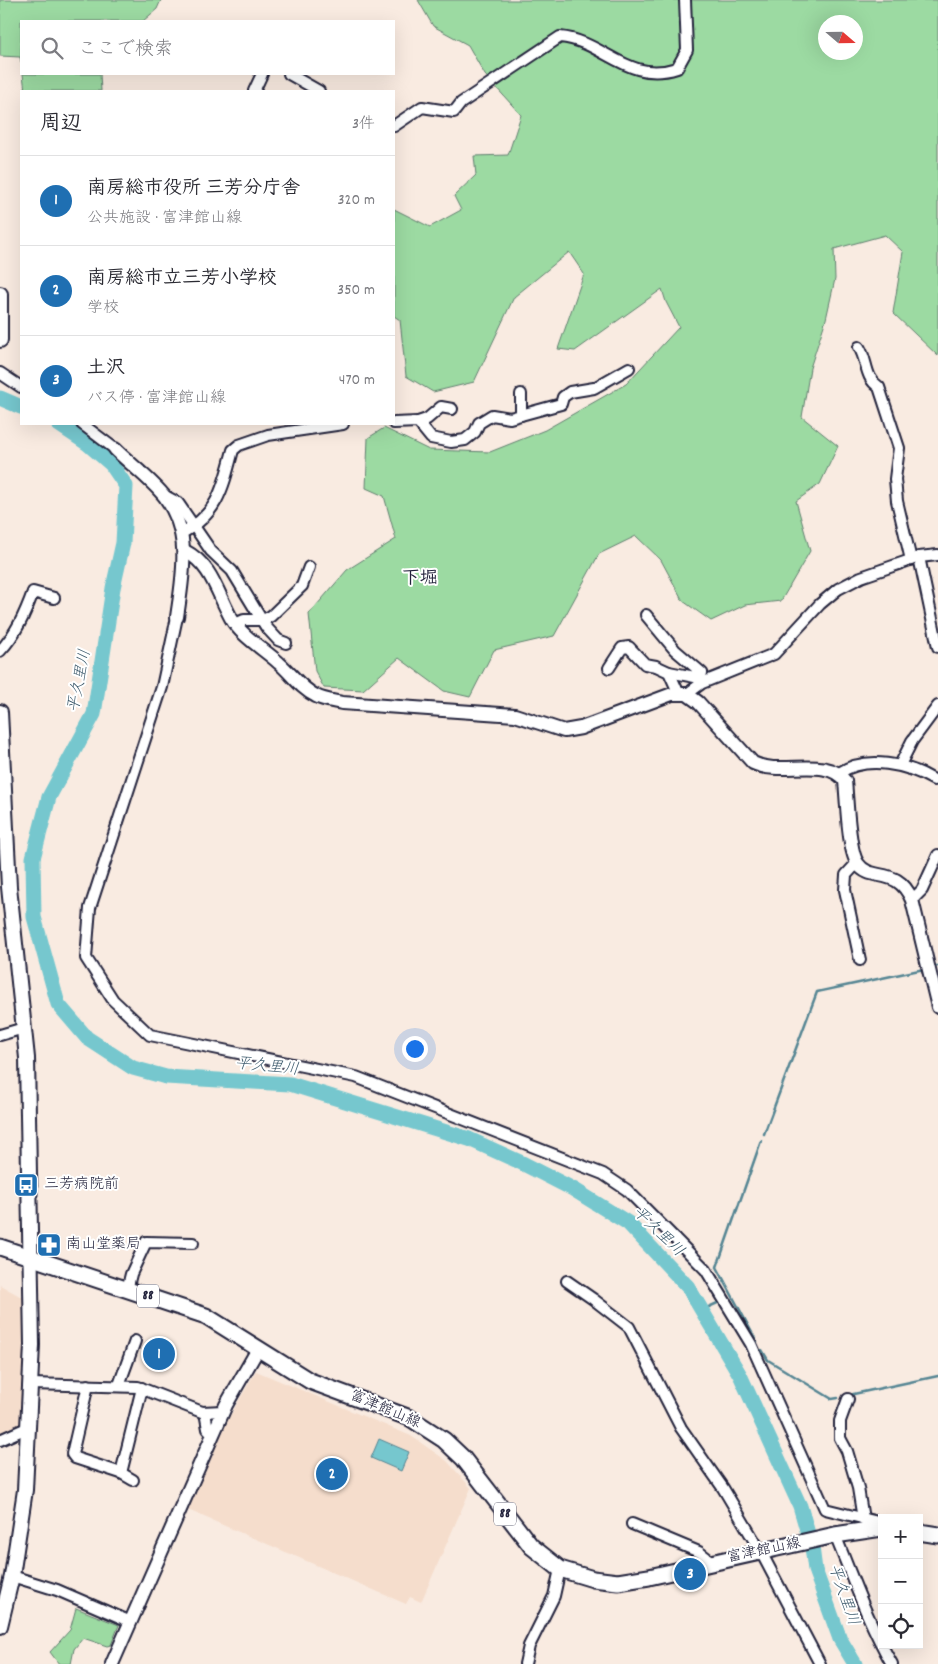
<!DOCTYPE html>
<html lang="ja">
<head>
<meta charset="utf-8">
<style>
	:root { --surface:#fff; --page:#f7f7f7; --text:#2b2b33; --muted:#7c7c81; --line:#e1e1e2; --accent:#1f6fb2 }
	body { margin:0; font-family:Dekko,"Klee One",sans-serif; background:var(--page); color:var(--text) }
	.controls { position:absolute; right:15px; bottom:15px; display:grid; overflow:hidden; border-radius:0px; box-shadow:0 5px 20px #0002 }
	.controls button { width:45px; height:45px; display:grid; place-items:center; padding:0; border:0; border-bottom:1px solid var(--line); background:var(--surface); color:var(--text); font:25px sans-serif }
	.compass { position:absolute; left:818px; top:15px; width:45px; height:45px; border-radius:50%; background:var(--surface); box-shadow:0 5px 20px #0002; rotate:110deg }
	.you { position:absolute; left:414px; top:1048px; width:18px; height:18px; margin:-12px; border:4px solid #fff; border-radius:50%; background:#1a73e8; box-shadow:0 0 0 8px #1a73e833 }
	.badge { display:grid; place-items:center; width:32px; height:32px; border-radius:50%; background:var(--accent); color:#fff; font-size:16px; font-weight:700 }
	.pin { position:absolute; translate:-50% -50%; border:2px solid #fff; box-shadow:0 1px 5px #0006 }
	.list { margin:0; padding:0; list-style:none }
	h2 { display:flex; justify-content:space-between; align-items:center; height:65px; margin:0; padding:0 20px; font-size:21px }
	h2 small { font-size:16px; font-weight:400; color:var(--muted) }
	.list li { display:grid; grid-template-columns:32px 1fr auto; gap:15px; align-items:center; box-sizing:border-box; height:90px; padding:0 20px; border-top:1px solid var(--line) }
	.list b { display:block; font-size:19px; white-space:nowrap }
	.list p { margin:0; font-size:16px; white-space:nowrap; color:var(--muted) }
	.list em { font-size:16px; font-style:normal; color:var(--muted) }
	.icon { flex:none; width:28px; height:28px; fill:none; stroke:currentColor; stroke-width:2; stroke-linecap:round; stroke-linejoin:round }
	.map { position:relative; flex:none; width:938px; height:1664px; overflow:hidden }
	.search { position:absolute; background:var(--surface); box-shadow:0 5px 20px #0002; left:20px; top:20px; width:375px; height:55px; display:flex; align-items:center; gap:12px; box-sizing:border-box; padding:0 18px; border-radius:0px; color:var(--muted); font-size:19px }
	.panel { position:absolute; background:var(--surface); box-shadow:0 5px 20px #0002; left:20px; top:90px; width:375px; height:335px; border-radius:0px }
	.map>svg:first-child { display:block }
	.built { fill:#f5ddcc }
	.green { fill:#9cdaa2; stroke:#5f7e6e; fill-rule:evenodd }
	.water { fill:#76c7ce; stroke:#548593 }
	.lines { fill:none; stroke-linecap:round; stroke-linejoin:round }
	.stream { stroke:#548593; stroke-width:2.5 }
	.river { stroke:#76c7ce; stroke-width:15 }
	.minor-casing { stroke:#22223b; stroke-width:14 }
	.tertiary-casing { stroke:#22223b; stroke-width:16 }
	.secondary-casing { stroke:#22223b; stroke-width:18 }
	.primary-casing { stroke:#22223b; stroke-width:19 }
	.minor { stroke:#fff; stroke-width:10 }
	.tertiary { stroke:#fff; stroke-width:12 }
	.secondary { stroke:#fff; stroke-width:14 }
	.primary { stroke:#fff; stroke-width:15 }
	.labels { text-anchor:middle; dominant-baseline:central; stroke-width:4; stroke-linejoin:round; paint-order:stroke }
	.shield { fill:#fff; stroke:#646476; stroke-width:1 }
	.shield-label { font-size:14px; font-weight:bold; fill:#22223b }
	.poi-label { font-size:15px; fill:#22223b; stroke:#fff; text-anchor:start }
	.street-label { font-size:15px; fill:#22223b; stroke:#fff }
	.water-label { font-size:16px; font-style:italic; fill:#3f5c6e; stroke:#fff }
	.quarter-label { font-size:18px; font-weight:bold; fill:#22223b; stroke:#fff }
</style>
</head>
<body>
<div class="map">
<svg width="938" height="1664" viewBox="0 0 938 1664">
	<rect width="100%" height="100%" fill="#f9ebe1"/>
	<filter id="ink" filterUnits="userSpaceOnUse"><feTurbulence type="fractalNoise" baseFrequency=".02" numOctaves="2"/><feDisplacementMap in="SourceGraphic" scale="10" xChannelSelector="R" yChannelSelector="G"/><feConvolveMatrix kernelMatrix="1 2 1 2 8 2 1 2 1" color-interpolation-filters="sRGB"/></filter>
	<g filter="url(#ink)">
		<g class="built">
			<path d="M 0,1285 L 27,1300 L 23,1424 L 0,1436 Z"/>
			<path d="M 256,1371 L 411,1436 L 447,1461 L 471,1488 L 421,1602 L 410,1597 L 406,1604 L 188,1510 L 229,1418 Z"/>
		</g>
		<g class="green">
			<path d="M 0,0 L 161,0 L 157,9 L 143,21 L 21,21 L 21,62 L 20,57 L 0,56 Z"/>
			<path d="M 418,0 L 938,0 L 938,356 L 893,313 L 903,252 L 885,235 L 834,249 L 835,279 L 826,319 L 810,368 L 802,417 L 838,446 L 820,484 L 796,501 L 810,551 L 781,601 L 745,605 L 711,621 L 683,601 L 661,560 L 636,536 L 599,554 L 554,636 L 494,650 L 470,697 L 444,691 L 399,658 L 363,690 L 324,688 L 315,671 L 309,614 L 347,570 L 396,539 L 384,496 L 366,488 L 368,438 L 384,428 L 429,450 L 490,452 L 545,430 L 626,384 L 679,327 L 666,302 L 662,289 L 575,351 L 558,349 L 584,274 L 569,252 L 514,297 L 474,382 L 433,392 L 406,376 L 400,320 L 394,316 L 394,209 L 430,227 L 461,210 L 454,196 L 476,175 L 474,156 L 508,155 L 521,115 L 485,75 L 468,45 L 433,26 ZM 826,22 L 856,22 L 856,52 L 826,52 Z"/>
			<path d="M 23,74 L 100,74 L 101,91 L 25,91 Z"/>
			<path d="M 76,1608 L 119,1625 L 111,1645 L 107,1646 L 83,1638 L 74,1649 L 71,1664 L 59,1664 L 50,1652 L 70,1630 Z"/>
		</g>
		<path class="water" d="M 379,1439 L 409,1452 L 401,1471 L 371,1458 Z"/>
		<g class="lines">
			<g class="stream">
				<path d="M 935,966 L 938,966"/>
				<path d="M 764,1134 L 817,992 L 924,969"/>
				<path d="M 702,1310 L 722,1301"/>
				<path d="M 757,1342 L 717,1267 L 761,1141"/>
				<path d="M 762,1350 L 768,1360 L 832,1399 L 838,1398"/>
				<path d="M 849,1395 L 938,1376"/>
			</g>
			<g class="river">
				<path d="M 0,398 L 21,407"/>
				<path d="M 58,424 L 88,444 L 111,464 L 126,486 L 123,543 L 113,588 L 94,714 L 49,797 L 33,858 L 34,917 L 58,1004 L 87,1038 L 133,1068 L 166,1077 L 290,1084 L 469,1139 L 520,1162 L 573,1189 L 628,1223 L 688,1287 L 740,1375 L 800,1506 L 812,1547 L 815,1570 L 840,1639 L 855,1664"/>
			</g>
			<defs>
				<g id="minor">
					<path d="M 289,74 L 319,91"/>
					<path d="M 254,91 L 262,74"/>
					<path d="M 394,126 L 422,107 L 454,112 L 461,103 L 560,37 C 604,41 627,84 677,68 L 687,50 L 685,0"/>
					<path d="M 859,347 C 868,361 864,377 879,387 L 899,448 L 895,479 L 897,501 L 911,560"/>
					<path d="M 0,373 L 21,387"/>
					<path d="M 521,394 L 521,415"/>
					<path d="M 418,422 L 427,419 L 441,407 L 452,409"/>
					<path d="M 394,423 L 418,422 L 431,438 L 451,442 L 465,440 L 475,432 L 479,423 L 492,415 L 510,418 L 561,404 L 563,397 L 570,392 L 594,388 L 629,368"/>
					<path d="M 82,424 L 115,449"/>
					<path d="M 165,496 L 178,503 L 211,551 L 232,571 L 266,627 L 278,640 L 286,643"/>
					<path d="M 182,533 C 218,514 223,488 233,450 L 239,445 L 268,435 L 343,424"/>
					<path d="M 919,557 L 938,647"/>
					<path d="M 646,615 L 675,650 L 702,673 L 700,678 L 669,672"/>
					<path d="M 177,617 L 162,687 L 90,908 L 86,958 L 113,1000 L 150,1035 L 356,1077 L 603,1174 L 627,1190 L 706,1270 L 751,1344 L 825,1509 L 882,1523"/>
					<path d="M 235,624 L 244,620 L 263,620 L 271,616 L 302,586 L 309,567"/>
					<path d="M 0,651 C 16,634 25,614 33,592 L 54,598"/>
					<path d="M 609,668 L 622,648 L 629,647 L 645,664 L 656,666 L 669,672 L 679,694"/>
					<path d="M 687,694 L 702,683 L 774,654 L 820,604 L 838,589 L 861,577 L 919,557 L 938,555"/>
					<path d="M 900,765 L 912,741 L 938,706"/>
					<path d="M 839,773 C 867,755 907,764 934,780"/>
					<path d="M 857,863 L 846,875 L 845,890 L 860,960"/>
					<path d="M 912,900 L 922,890 L 938,855"/>
					<path d="M 0,1035 L 24,1028"/>
					<path d="M 567,1281 L 593,1299 L 629,1327 L 681,1428 L 723,1488 L 761,1552 L 820,1664"/>
					<path d="M 127,1290 L 131,1274 L 146,1242 L 193,1243"/>
					<path d="M 31,1384 L 138,1387 L 202,1412 L 223,1411"/>
					<path d="M 88,1385 L 72,1454 L 75,1458 L 121,1473 L 133,1480"/>
					<path d="M 119,1385 L 135,1341"/>
					<path d="M 848,1399 L 840,1421 L 840,1438 L 847,1451 L 858,1488 L 863,1519"/>
					<path d="M 205,1412 L 208,1429 L 213,1434"/>
					<path d="M 0,1440 L 29,1427"/>
					<path d="M 121,1473 L 142,1388"/>
					<path d="M 632,1524 L 699,1552 L 712,1562"/>
					<path d="M 835,1535 C 853,1579 868,1622 892,1664"/>
					<path d="M 12,1576 L 57,1590 L 131,1622"/>
					<path d="M 525,1664 L 529,1646 L 554,1596 L 560,1569"/>
				</g>
				<g id="tertiary">
					<path d="M 115,449 C 130,464 153,481 165,497 C 192,534 183,575 177,617"/>
					<path d="M 185,551 C 212,565 217,593 231,618 C 242,637 264,649 279,663 C 292,674 300,688 316,696 C 323,700 333,701 342,703 L 515,715 L 564,731 L 581,728 L 672,694 L 687,694 L 698,702 L 753,763 C 781,777 827,755 845,781 C 847,799 848,851 858,864 C 871,883 897,865 912,900 L 938,1007"/>
					<path d="M 112,1664 L 226,1405 L 258,1349"/>
				</g>
				<g id="secondary">
					<path d="M 0,294 L 0,340"/>
					<path d="M 0,712 L 9,887 L 27,1058 L 32,1345 L 25,1490 L 12,1576 L 0,1626"/>
				</g>
				<g id="primary">
					<path d="M 0,1247 L 206,1316 L 310,1381 L 410,1418 L 444,1440 L 463,1458 L 531,1546 L 560,1569 L 593,1579 L 618,1582 L 649,1577 L 835,1535 L 882,1528"/>
					<path d="M 919,1532 L 938,1535"/>
				</g>
			</defs>
			<use href="#minor" class="minor-casing"/>
			<use href="#tertiary" class="tertiary-casing"/>
			<use href="#secondary" class="secondary-casing"/>
			<use href="#primary" class="primary-casing"/>
			<use href="#minor" class="minor"/>
			<use href="#tertiary" class="tertiary"/>
			<use href="#secondary" class="secondary"/>
			<use href="#primary" class="primary"/>
		</g>
	</g>
	<defs>
		<symbol id="bus-square" viewBox="-11 -11 22 22"><rect x="-9" y="-9" width="18" height="18" rx="4" fill="#1f6fb2" stroke="#fff"/><path d="M-5-6H5V4H4V6H2V4H-2V6H-4V4H-5ZM-3.5-4V0h7V-4ZM-3.5 1.2v1.5H-2V1.2ZM2 1.2v1.5H3.5V1.2Z" fill="#fff"/></symbol>
		<symbol id="pharmacy-square" viewBox="-11 -11 22 22"><rect x="-9" y="-9" width="18" height="18" rx="4" fill="#1f6fb2" stroke="#fff"/><path d="M-2-6h4v4h4v4h-4v4h-4v-4h-4v-4h4Z" fill="#fff"/></symbol>
	</defs>
	<g fill-rule="evenodd">
		<use href="#bus-square" x="12" y="1171" width="28" height="28"/>
		<use href="#pharmacy-square" x="35" y="1231" width="28" height="28"/>
	</g>
	<g class="labels">
		<g class="shield">
			<rect x="137" y="1284.5" width="22" height="23" rx="4"/>
			<rect x="494" y="1502.5" width="22" height="23" rx="4"/>
		</g>
		<g class="shield-label">
			<text x="148" y="1296">88</text>
			<text x="505" y="1514">88</text>
		</g>
		<g class="poi-label">
			<text x="44" y="1185">三芳病院前</text>
			<text x="66" y="1245">南山堂薬局</text>
		</g>
		<g class="street-label">
			<text transform="translate(385 1410) rotate(23)">富津館山線</text>
			<text transform="translate(764 1551) rotate(-12)">富津館山線</text>
		</g>
		<g class="water-label">
			<text transform="translate(80 681) rotate(-79)">平久里川</text>
			<text transform="translate(267 1067) rotate(6)">平久里川</text>
			<text transform="translate(658 1232) rotate(44)">平久里川</text>
			<text transform="translate(843 1595) rotate(71)">平久里川</text>
		</g>
		<g class="quarter-label">
			<text x="420" y="579">下堀</text>
		</g>
	</g>
</svg>
<div class="controls">
<button>+</button>
<button>−</button>
<button><svg class="icon" aria-label="locate" viewBox="0 0 24 24"><circle cx="12" cy="12" r="6"/><path d="M12 2v4M12 18v4M2 12h4M18 12h4"/></svg></button>
</div>
<svg class="compass" viewBox="-18 -18 36 36"><path d="M0-13l5 13h-10z" fill="#e53935"/><path d="M0 13l5-13h-10z" fill="#7c7c81"/></svg>
<div class="you"></div>
<div class="pin badge" style="left:159px;top:1354px">1</div>
<div class="pin badge" style="left:332px;top:1474px">2</div>
<div class="pin badge" style="left:690px;top:1574px">3</div>
<div class="search"><svg class="icon" aria-label="search" viewBox="0 0 24 24"><circle cx="10" cy="10" r="6"/><path d="M15 15l6 6"/></svg>ここで検索</div>
<section class="panel">
<h2>周辺<small>3件</small></h2>
<ul class="list">
<li><span class="badge">1</span><div><b>南房総市役所 三芳分庁舎</b><p>公共施設 · 富津館山線</p></div><em>320 m</em></li>
<li><span class="badge">2</span><div><b>南房総市立三芳小学校</b><p>学校</p></div><em>350 m</em></li>
<li><span class="badge">3</span><div><b>土沢</b><p>バス停 · 富津館山線</p></div><em>470 m</em></li>
</ul>
</section>
</div>
</body>
</html>
